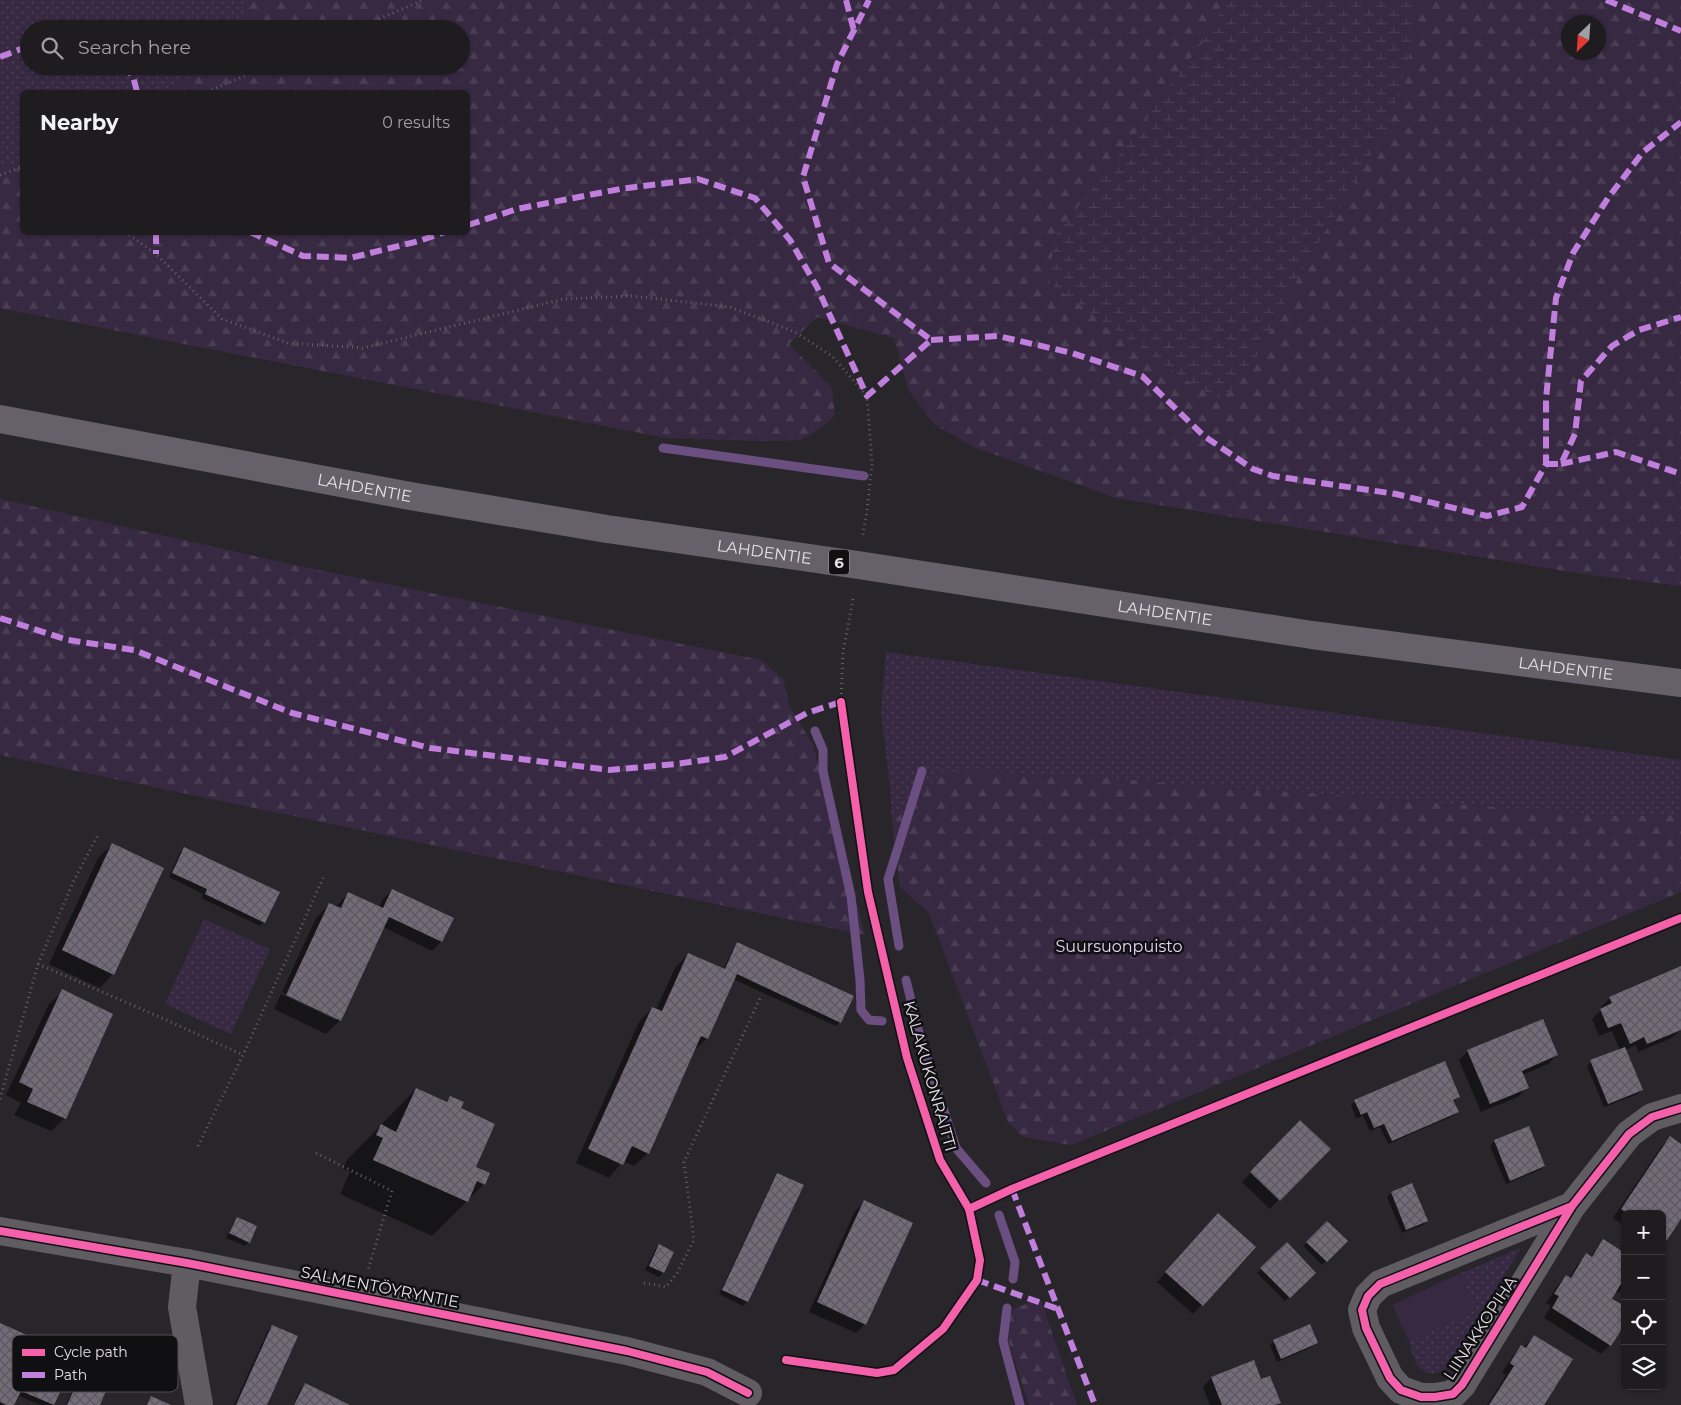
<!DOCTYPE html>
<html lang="en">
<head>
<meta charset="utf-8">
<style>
	:root { --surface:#1f1c20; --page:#272529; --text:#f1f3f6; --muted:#a1a1a5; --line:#3c3a3e }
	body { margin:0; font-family:Montserrat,sans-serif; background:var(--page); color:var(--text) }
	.controls { position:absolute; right:15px; bottom:15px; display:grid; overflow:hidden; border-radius:8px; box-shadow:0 1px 4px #0004 }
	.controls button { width:45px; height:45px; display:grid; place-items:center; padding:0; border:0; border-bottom:1px solid var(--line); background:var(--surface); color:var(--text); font:25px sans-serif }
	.compass { position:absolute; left:1561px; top:15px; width:45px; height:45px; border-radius:50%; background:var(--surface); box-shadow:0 1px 4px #0004; rotate:205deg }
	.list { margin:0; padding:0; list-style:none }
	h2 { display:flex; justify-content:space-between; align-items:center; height:65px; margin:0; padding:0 20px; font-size:21px }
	h2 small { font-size:16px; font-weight:400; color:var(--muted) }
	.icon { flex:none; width:28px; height:28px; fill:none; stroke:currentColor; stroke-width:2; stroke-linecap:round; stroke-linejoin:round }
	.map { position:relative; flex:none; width:1681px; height:1405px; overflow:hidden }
	.search { position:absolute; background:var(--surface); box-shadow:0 1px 4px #0004; left:20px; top:20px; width:450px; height:55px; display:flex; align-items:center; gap:12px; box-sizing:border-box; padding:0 18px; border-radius:28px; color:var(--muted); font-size:19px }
	.panel { position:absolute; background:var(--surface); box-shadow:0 1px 4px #0004; left:20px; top:90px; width:450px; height:145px; border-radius:8px }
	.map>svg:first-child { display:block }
	.green { fill:url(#green-dots) }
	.forest { fill:url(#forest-firs); fill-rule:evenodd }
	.wetland { fill:url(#wetland-marsh) }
	.pitch { fill:#372942 }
	.shadow { fill:#0007 }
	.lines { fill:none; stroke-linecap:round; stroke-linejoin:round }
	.stream { stroke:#6b4f81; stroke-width:9 }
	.building { fill:url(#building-cross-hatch) }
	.path { stroke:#636264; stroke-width:3; stroke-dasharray:1 4; stroke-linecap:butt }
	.minor { stroke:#5f5d61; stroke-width:28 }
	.trunk { stroke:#65606a; stroke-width:28 }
	.quiet { stroke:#c07fdc; stroke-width:6; stroke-dasharray:12 6; stroke-linecap:butt }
	.cycleway-casing { stroke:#100f12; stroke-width:11 }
	.cycleway { stroke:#f560ab; stroke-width:8 }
	.labels { text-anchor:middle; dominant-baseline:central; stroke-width:5; stroke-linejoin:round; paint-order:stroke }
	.shield { fill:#100f12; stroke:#a4a2a6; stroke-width:1 }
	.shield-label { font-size:15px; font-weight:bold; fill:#e4e1e6 }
	.street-label { font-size:16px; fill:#e4e1e6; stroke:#100f12 }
	.park-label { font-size:16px; fill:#e5d4f5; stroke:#100f12 }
	.key { fill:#100f12; stroke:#504e52; stroke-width:1 }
	.key-label { font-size:14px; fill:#e4e1e6 }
</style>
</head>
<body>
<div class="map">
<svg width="1681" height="1405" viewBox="0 0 1681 1405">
	<defs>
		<pattern id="green-dots" width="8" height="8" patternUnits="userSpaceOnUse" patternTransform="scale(1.25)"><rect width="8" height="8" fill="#372942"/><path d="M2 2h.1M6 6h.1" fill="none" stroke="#4a3e54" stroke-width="1.8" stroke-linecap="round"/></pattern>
		<pattern id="forest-firs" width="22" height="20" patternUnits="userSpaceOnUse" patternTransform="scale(1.25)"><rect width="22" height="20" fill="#372942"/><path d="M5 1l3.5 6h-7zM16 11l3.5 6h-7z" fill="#4a3e54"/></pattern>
		<pattern id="wetland-marsh" width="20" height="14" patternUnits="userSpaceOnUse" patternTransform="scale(1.25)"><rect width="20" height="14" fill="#372942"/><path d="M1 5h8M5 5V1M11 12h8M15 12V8" fill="none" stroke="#4a3e54"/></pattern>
		<pattern id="building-cross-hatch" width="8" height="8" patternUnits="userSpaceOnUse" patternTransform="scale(1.25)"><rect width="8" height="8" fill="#736b79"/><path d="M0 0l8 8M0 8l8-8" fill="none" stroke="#5c585f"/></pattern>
	</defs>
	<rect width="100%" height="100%" fill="#29262b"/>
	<g class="green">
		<path d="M 0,0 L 245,0 L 242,29 L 29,29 L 29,66 L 212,66 L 160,92 L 22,92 L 22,161 L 18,164 L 0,166 Z"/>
		<path d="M 886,652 L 1681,760 L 1681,815 L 1613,816 L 1078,776 L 946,770 L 892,822 L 890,785 L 881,713 Z"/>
		<path d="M 204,919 L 270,949 L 231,1034 L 165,1004 Z"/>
		<path d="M 1521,1248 L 1445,1370 C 1419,1382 1414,1360 1409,1341 L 1476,1310 L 1459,1274 Z"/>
	</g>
	<g class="forest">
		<path d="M 245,0 L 1681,0 L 1681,586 L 1584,574 L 1116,498 L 976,448 L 935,425 L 909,391 L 894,338 L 817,317 L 789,344 L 832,388 L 835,415 L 822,427 L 801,440 L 763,441 L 666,438 L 0,308 L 0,166 L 18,164 L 22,161 L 22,232 L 468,232 L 468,92 L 160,92 L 212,66 L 461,66 L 461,29 L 242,29 ZM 1568,22 L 1598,22 L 1598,52 L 1568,52 Z"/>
		<path d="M 0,499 L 299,566 L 761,660 L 784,680 L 789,706 L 813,745 L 865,935 L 0,755 Z"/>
		<path d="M 946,770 L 1078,776 L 1613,816 L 1681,815 L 1681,892 L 1071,1145 L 1023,1137 L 1008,1122 L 929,913 L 900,887 L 892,822 Z"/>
		<path d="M 1040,1298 L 1077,1405 L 1029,1405 L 1000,1315 Z"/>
	</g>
	<path class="wetland" d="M 1226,0 L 1413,0 L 1412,46 L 1388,128 L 1307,262 L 1245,377 L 1221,399 L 1196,387 L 1049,283 L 1054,237 L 1136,133 L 1210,32 Z"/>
	<path class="pitch" d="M 1459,1274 L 1476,1310 L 1409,1341 L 1392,1305 Z"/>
	<g class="shadow">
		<path d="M 112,845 L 113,974 L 100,988 L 49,964 L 98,858 Z"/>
		<path d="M 185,848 L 264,922 L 260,926 L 201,898 L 203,894 L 169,877 L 180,852 Z"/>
		<path d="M 392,890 L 452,919 L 441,942 L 432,951 L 383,927 L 340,1020 L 326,1034 L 274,1009 L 281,994 L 336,1020 L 336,1017 L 282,992 L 316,918 L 330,904 L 335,907 L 349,893 L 379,907 L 383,899 Z"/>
		<path d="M 738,943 L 840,1022 L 836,1026 L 733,979 L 707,1038 L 693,1052 L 648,1153 L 634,1166 L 623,1161 L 609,1178 L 576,1163 L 639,1022 L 652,1008 L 656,1010 L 675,968 L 688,954 L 723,970 L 734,947 Z"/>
		<path d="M 1681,967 L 1681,1029 L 1672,1038 L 1638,1052 L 1636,1045 L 1625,1050 L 1642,1090 L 1638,1094 L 1604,1107 L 1587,1066 L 1591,1062 L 1620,1050 L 1612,1031 L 1599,1036 L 1592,1019 L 1602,1009 L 1601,1007 L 1610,998 Z"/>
		<path d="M 63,991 L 65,1118 L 51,1131 L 14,1115 L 21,1103 L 6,1095 L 49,1004 Z"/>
		<path d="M 1468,1051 L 1557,1055 L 1548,1064 L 1522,1075 L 1527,1088 L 1518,1097 L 1481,1112 L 1459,1060 Z"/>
		<path d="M 416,1089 L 445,1102 L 450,1097 L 459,1109 L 474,1167 L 484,1184 L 432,1236 L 340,1194 L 350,1172 L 343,1169 L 347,1160 Z"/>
		<path d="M 1459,1097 L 1453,1102 L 1458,1112 L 1453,1116 L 1388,1144 L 1380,1127 L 1370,1131 L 1363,1116 L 1356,1118 L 1351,1105 L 1355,1101 Z"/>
		<path d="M 1300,1121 L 1329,1149 L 1270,1209 L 1242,1182 Z"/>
		<path d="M 1528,1128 L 1544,1166 L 1540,1170 L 1506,1184 L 1490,1146 L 1494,1142 Z"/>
		<path d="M 1670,1138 L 1681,1146 L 1681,1216 L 1662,1243 L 1662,1214 L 1625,1214 L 1625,1226 L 1613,1218 L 1661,1147 Z"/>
		<path d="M 778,1174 L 747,1302 L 743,1306 L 719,1294 L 774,1179 Z"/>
		<path d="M 1412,1185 L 1427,1221 L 1423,1225 L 1402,1233 L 1387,1197 L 1391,1193 Z"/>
		<path d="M 864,1202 L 865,1324 L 856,1333 L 809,1312 L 855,1211 Z"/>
		<path d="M 237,1218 L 249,1242 L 245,1246 L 226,1238 L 233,1223 Z"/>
		<path d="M 1327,1223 L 1346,1241 L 1322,1265 L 1303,1246 Z"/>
		<path d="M 1209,1224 L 1254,1247 L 1193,1314 L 1157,1282 Z"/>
		<path d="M 1603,1241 L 1625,1254 L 1625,1286 L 1618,1293 L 1615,1291 L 1610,1299 L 1625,1322 L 1610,1345 L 1601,1354 L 1544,1318 L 1551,1306 L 1546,1303 L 1558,1285 L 1566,1277 L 1569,1278 L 1578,1264 L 1587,1255 L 1590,1257 Z"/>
		<path d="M 1287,1244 L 1314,1273 L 1285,1301 L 1257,1273 Z"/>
		<path d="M 659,1246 L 663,1273 L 659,1277 L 645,1270 L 655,1250 Z"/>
		<path d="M 0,1325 L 74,1358 L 53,1405 L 40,1405 L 17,1395 L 13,1405 L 0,1405 Z"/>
		<path d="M 272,1326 L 265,1405 L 234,1405 L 268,1330 Z"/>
		<path d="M 1534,1336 L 1542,1405 L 1487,1405 L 1506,1375 L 1502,1373 L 1513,1356 L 1522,1347 L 1523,1348 Z"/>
		<path d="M 1274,1341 L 1317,1343 L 1312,1347 L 1277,1362 L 1270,1345 Z"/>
		<path d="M 88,1359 L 98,1405 L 66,1405 L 84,1363 Z"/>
		<path d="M 1211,1378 L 1261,1381 L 1279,1402 L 1277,1405 L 1210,1405 L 1203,1387 Z"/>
		<path d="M 305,1384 L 348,1405 L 293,1405 L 301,1388 Z"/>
	</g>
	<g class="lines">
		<g class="stream">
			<path d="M 663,448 L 864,476"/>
			<path d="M 815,731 L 823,750 L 823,771 L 851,896 L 860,980 L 861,1010 L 869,1020 L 882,1021"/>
			<path d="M 899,946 L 888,879 L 922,771"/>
			<path d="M 906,980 L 920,1037 L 956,1148 L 986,1183"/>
			<path d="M 999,1215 L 1015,1262 L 1013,1279"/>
			<path d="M 1007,1308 L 1003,1341 L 1020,1405"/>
		</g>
	</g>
	<g class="building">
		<path d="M 112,843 L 164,868 L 114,975 L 62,950 Z"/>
		<path d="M 184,847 L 280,892 L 265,923 L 205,894 L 207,889 L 172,873 Z"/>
		<path d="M 392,889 L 454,918 L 442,942 L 389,917 L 341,1021 L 286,995 L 329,903 L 341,908 L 348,892 L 383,908 Z"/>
		<path d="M 737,942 L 854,996 L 841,1023 L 737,974 L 708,1039 L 701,1036 L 649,1154 L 632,1146 L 623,1165 L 588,1149 L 652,1007 L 662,1011 L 688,953 L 725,969 Z"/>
		<path d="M 1681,966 L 1681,1030 L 1647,1044 L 1644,1037 L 1630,1044 L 1621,1023 L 1608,1028 L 1600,1009 L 1612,1003 L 1609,997 Z"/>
		<path d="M 62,989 L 113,1014 L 66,1119 L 27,1102 L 33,1089 L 19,1082 Z"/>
		<path d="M 1543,1019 L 1558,1055 L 1522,1071 L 1529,1088 L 1490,1104 L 1467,1050 Z"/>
		<path d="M 1625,1047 L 1643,1090 L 1608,1104 L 1590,1060 Z"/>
		<path d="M 1445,1061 L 1460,1097 L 1453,1100 L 1459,1112 L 1392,1141 L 1384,1124 L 1374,1128 L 1367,1112 L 1361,1115 L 1354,1100 Z"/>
		<path d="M 416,1088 L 447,1102 L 450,1096 L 464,1102 L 461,1108 L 495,1124 L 476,1167 L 490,1173 L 485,1185 L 477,1181 L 468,1202 L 373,1160 L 383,1138 L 376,1135 L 381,1124 L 396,1132 Z"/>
		<path d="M 1300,1120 L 1331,1149 L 1280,1201 L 1250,1172 Z"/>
		<path d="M 1529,1126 L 1545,1166 L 1510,1181 L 1494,1140 Z"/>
		<path d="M 1670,1136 L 1681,1144 L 1681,1219 L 1667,1240 L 1662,1237 L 1662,1214 L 1628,1214 L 1621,1209 Z"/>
		<path d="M 777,1173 L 804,1185 L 748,1302 L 722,1290 Z"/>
		<path d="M 1412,1183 L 1428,1221 L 1406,1230 L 1391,1192 Z"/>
		<path d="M 864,1200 L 913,1223 L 866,1325 L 817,1302 Z"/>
		<path d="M 1218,1213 L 1256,1247 L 1203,1306 L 1165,1272 Z"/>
		<path d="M 237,1217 L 257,1226 L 250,1243 L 229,1233 Z"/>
		<path d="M 1327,1221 L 1348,1241 L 1327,1262 L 1306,1242 Z"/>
		<path d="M 1603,1239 L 1625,1253 L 1625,1283 L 1622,1282 L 1612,1299 L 1625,1306 L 1625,1324 L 1611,1346 L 1552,1308 L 1559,1296 L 1554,1294 L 1566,1275 L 1571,1278 L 1586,1253 L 1592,1257 Z"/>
		<path d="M 1287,1242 L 1316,1273 L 1290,1298 L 1260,1268 Z"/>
		<path d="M 659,1244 L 674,1252 L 664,1273 L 649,1266 Z"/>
		<path d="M 0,1323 L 76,1357 L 54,1405 L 21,1391 L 14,1405 L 6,1405 L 0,1402 Z"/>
		<path d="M 1310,1324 L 1318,1343 L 1281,1359 L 1273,1340 Z"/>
		<path d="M 272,1325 L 298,1336 L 267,1405 L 236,1405 Z"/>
		<path d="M 1534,1335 L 1573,1359 L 1544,1405 L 1489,1405 L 1514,1366 L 1510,1363 L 1521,1345 L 1526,1348 Z"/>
		<path d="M 88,1358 L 115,1370 L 100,1405 L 67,1405 Z"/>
		<path d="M 1254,1360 L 1261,1379 L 1270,1376 L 1281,1403 L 1275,1405 L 1222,1405 L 1211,1377 Z"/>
		<path d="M 305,1383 L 350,1405 L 294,1405 Z"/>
		<path d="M 151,1396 L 171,1405 L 147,1405 Z"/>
	</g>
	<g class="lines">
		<g class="path">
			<path d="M 356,29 L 423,0"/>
			<path d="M 207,92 L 268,66"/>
			<path d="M 0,175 L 22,167"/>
			<path d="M 125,232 L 156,254 L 222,319 L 288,343 L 363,348 L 564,299 L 633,296 L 730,307 L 795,332 L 832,356 L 867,396 L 872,464 L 867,511 L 862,538"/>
			<path d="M 853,599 L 843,652 L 841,702 L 868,892 L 907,1058 L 940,1160 L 969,1209"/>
			<path d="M 38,964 L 162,1018 L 243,1055"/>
			<path d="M 0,1099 L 38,964 L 75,878 L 98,835"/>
			<path d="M 198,1146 L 243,1055 L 324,876"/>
			<path d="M 316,1153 L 392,1191 L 368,1270"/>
			<path d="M 644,1283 L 666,1287 L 677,1273 L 694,1240 L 684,1162 L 760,998"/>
		</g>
		<g class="minor">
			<path d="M 1572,1206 L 1380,1284 L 1368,1296 L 1362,1310 L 1366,1328 L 1390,1378 L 1401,1390 L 1421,1397 L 1435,1397 L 1453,1394 L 1462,1385 L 1572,1206 L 1629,1134 L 1652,1117 L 1681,1108"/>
			<path d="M 0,1231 L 187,1263 L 627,1351 L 707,1372 L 748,1393"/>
			<path d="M 187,1263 L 182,1307 L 199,1405"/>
		</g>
		<path class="trunk" id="s1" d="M 0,419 L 410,496 L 607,529 L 858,565 L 1312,635 L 1681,683"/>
		<g class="quiet">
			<path d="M 846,0 L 854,31"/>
			<path d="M 1606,0 L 1681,31"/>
			<path d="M 0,57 L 29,46"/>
			<path d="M 123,66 L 133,76 L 137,92"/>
			<path d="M 468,225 L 517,209 L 620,189 L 698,179 L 755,198 L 790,240 L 817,287 L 867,396 L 931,340 L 829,263 L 803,177 L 837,64 L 869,0"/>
			<path d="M 156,232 L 156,254"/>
			<path d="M 250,232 L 303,256 L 350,258 L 419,241 L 445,232"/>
			<path d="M 931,340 L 998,336 L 1072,353 L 1142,376 L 1204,436 L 1253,469 L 1273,476 L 1396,494 L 1487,516 L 1522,507 L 1546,464 L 1546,399 L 1556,298 L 1573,253 L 1608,198 L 1643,152 L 1681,122"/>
			<path d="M 1546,464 L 1561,464 L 1575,434 L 1581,381 L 1612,346 L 1639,330 L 1681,317"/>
			<path d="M 1561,464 L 1616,452 L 1681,474"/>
			<path d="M 0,618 L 68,640 L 134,650 L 292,713 L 430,748 L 610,770 L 676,764 L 725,757 L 807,713 L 841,702"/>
			<path d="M 1012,1189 L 1095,1405"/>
			<path d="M 977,1280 L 1058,1309"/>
		</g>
		<defs>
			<g id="cycleway">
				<path d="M 1572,1206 L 1380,1284 L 1368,1296 L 1362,1310 L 1366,1328 L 1390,1378 L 1401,1390 L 1421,1397 L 1435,1397 L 1453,1394 L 1462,1385 L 1572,1206 L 1629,1134 L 1652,1117 L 1681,1108"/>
				<path d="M 969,1209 L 1012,1189 L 1681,918"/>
				<path d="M 0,1231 L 187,1263 L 627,1351 L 707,1372 L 748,1393"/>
				<path d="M 786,1360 L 877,1373 L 894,1370 L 943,1329 L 977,1280 L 980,1260 L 969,1209 L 940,1160 L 907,1058 L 868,892 L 841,702"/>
			</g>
		</defs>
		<use href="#cycleway" class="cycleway-casing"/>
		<use href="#cycleway" class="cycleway"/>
	</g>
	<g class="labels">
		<rect class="shield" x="829" y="549.5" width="20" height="25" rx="4"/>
		<g class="shield-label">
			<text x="839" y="562">6</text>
		</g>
		<g class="street-label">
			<text stroke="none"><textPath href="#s1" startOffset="371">LAHDENTIE</textPath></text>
			<text stroke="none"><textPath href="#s1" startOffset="776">LAHDENTIE</textPath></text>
			<text stroke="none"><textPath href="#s1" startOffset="1181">LAHDENTIE</textPath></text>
			<text stroke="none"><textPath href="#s1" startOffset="1586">LAHDENTIE</textPath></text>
			<text transform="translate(930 1076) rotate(74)">KALAKUKONRAITTI</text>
			<text transform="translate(380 1287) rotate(11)">SALMENTÖYRYNTIE</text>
			<text transform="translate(1480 1328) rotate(-57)">LIINAKKOPIHA</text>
		</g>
		<g class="park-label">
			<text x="1119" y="946">Suursuonpuisto</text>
		</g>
	</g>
	<rect x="12" y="1335" width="166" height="57" rx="8" class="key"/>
	<rect x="22" y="1349" width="23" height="7" fill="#f560ab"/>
	<rect x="22" y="1372" width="23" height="6" fill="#c07fdc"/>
	<g class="key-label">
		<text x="54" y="1357">Cycle path</text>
		<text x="54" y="1380">Path</text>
	</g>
</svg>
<div class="controls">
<button>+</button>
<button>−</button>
<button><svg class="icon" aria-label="locate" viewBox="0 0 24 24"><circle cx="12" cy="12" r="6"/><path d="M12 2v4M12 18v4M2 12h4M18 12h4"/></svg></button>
<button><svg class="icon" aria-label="layers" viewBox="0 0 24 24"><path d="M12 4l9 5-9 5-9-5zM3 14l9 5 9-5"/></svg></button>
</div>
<svg class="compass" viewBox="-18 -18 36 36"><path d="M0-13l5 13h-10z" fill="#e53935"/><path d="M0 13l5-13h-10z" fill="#a1a1a5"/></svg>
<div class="search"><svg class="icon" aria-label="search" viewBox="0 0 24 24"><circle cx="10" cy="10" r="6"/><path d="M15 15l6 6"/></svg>Search here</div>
<section class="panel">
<h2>Nearby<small>0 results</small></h2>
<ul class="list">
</ul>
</section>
</div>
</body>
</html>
